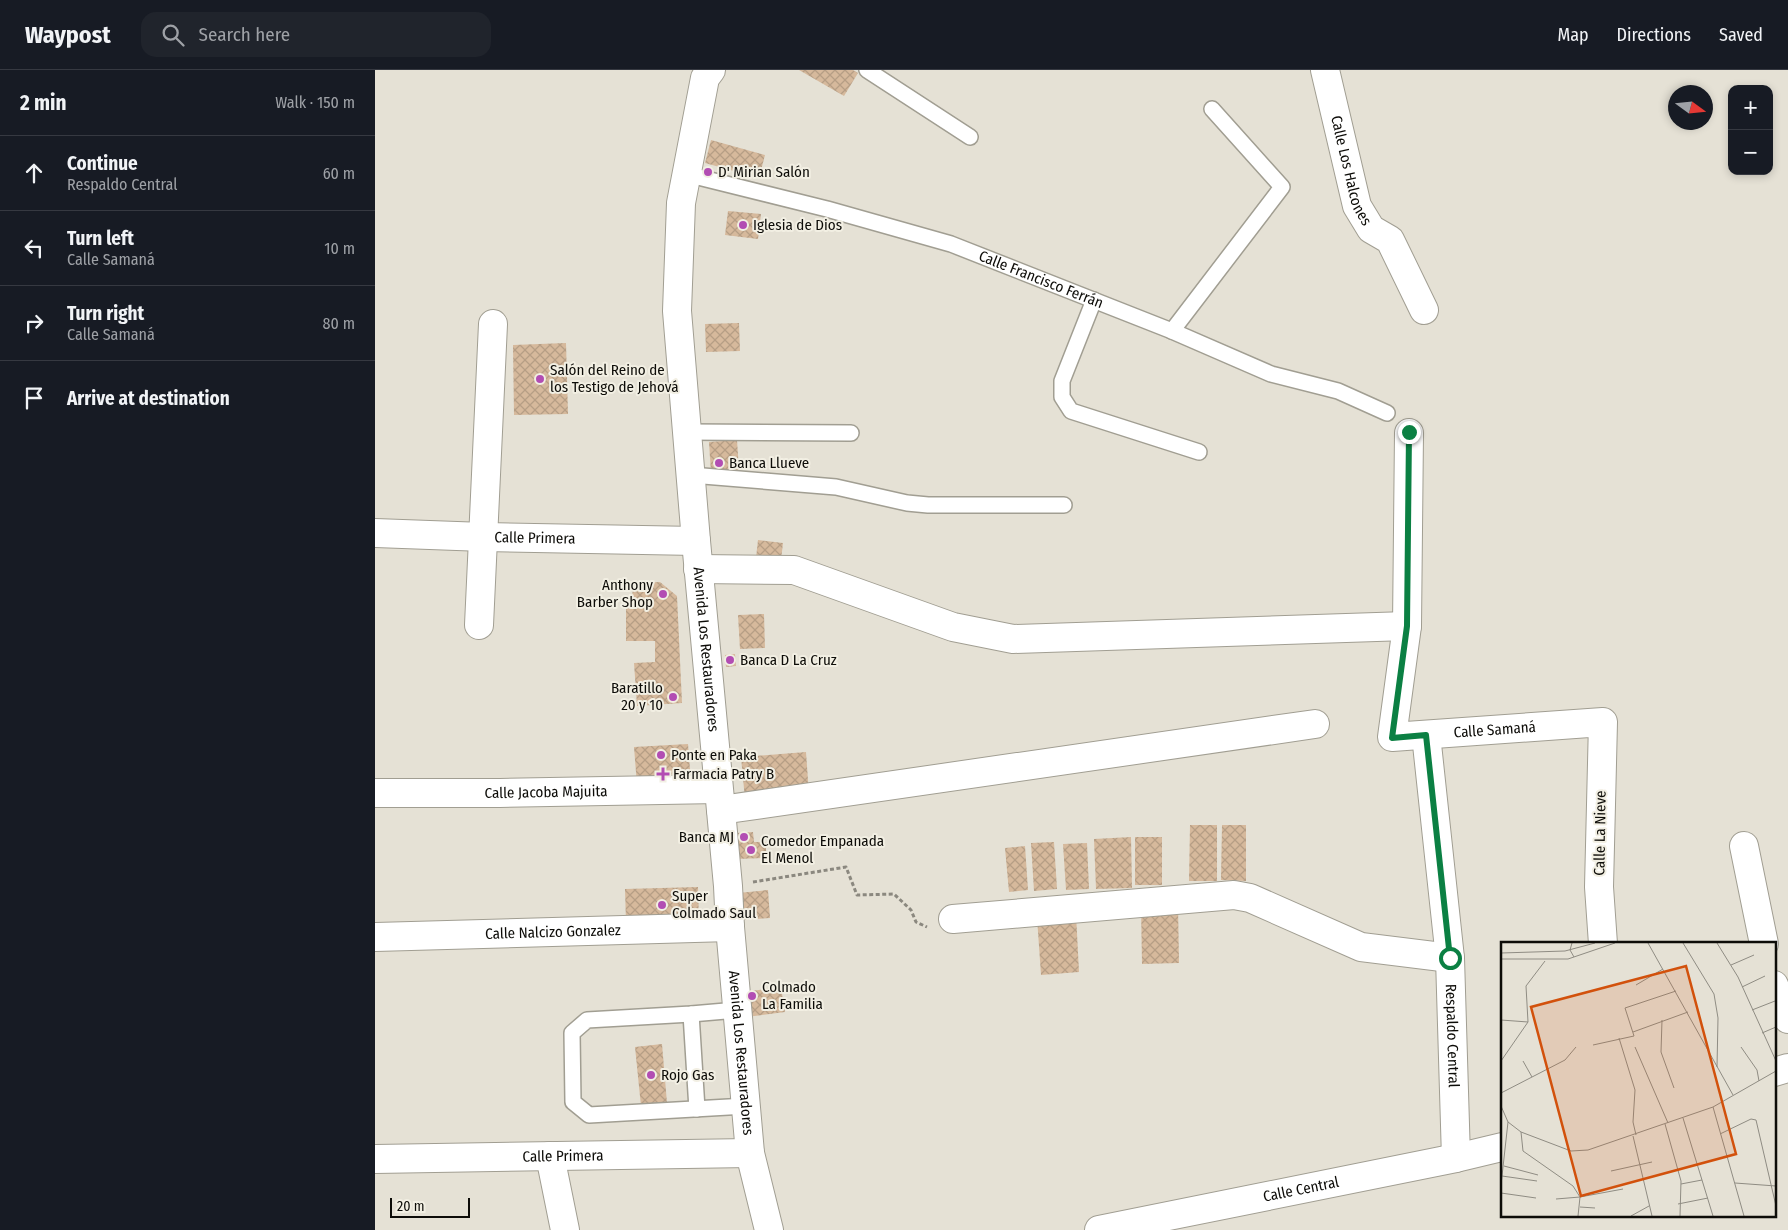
<!DOCTYPE html>
<html lang="en">
<head>
<meta charset="utf-8">
<style>
	:root { --surface:#171b24; --page:#20242c; --text:#f1f3f6; --muted:#9ea1a6; --line:#363941 }
	body { margin:0; font-family:"Fira Sans Condensed",sans-serif; background:var(--page); color:var(--text) }
	.controls { position:absolute; right:15px; top:15px; display:grid; overflow:hidden; border-radius:10px; box-shadow:0 2px 8px #0003 }
	.controls button { width:45px; height:45px; display:grid; place-items:center; padding:0; border:0; border-bottom:1px solid var(--line); background:var(--surface); color:var(--text); font:25px sans-serif }
	.compass { position:absolute; left:1293px; top:15px; width:45px; height:45px; border-radius:50%; background:var(--surface); box-shadow:0 2px 8px #0003; rotate:105deg }
	.scale { position:absolute; left:15px; bottom:12px; width:80px; box-sizing:border-box; padding-left:5px; border:2px solid #0d0c08; border-top:0; font-size:14px; line-height:18px; white-space:nowrap; color:#0d0c08; -webkit-text-stroke:4px #f2efe3; paint-order:stroke }
	.stop { position:absolute; width:15px; height:15px; margin:-11px; border:4px solid #0b8043; border-radius:50%; background:#fff }
	.stop.end { background:#0b8043; border-color:#fff; box-shadow:0 1px 5px #0008 }
	.list { margin:0; padding:0; list-style:none }
	h2 { display:flex; justify-content:space-between; align-items:center; height:65px; margin:0; padding:0 20px; font-size:21px }
	h2 small { font-size:16px; font-weight:400; color:var(--muted) }
	.list li { display:grid; grid-template-columns:32px 1fr auto; gap:15px; align-items:center; box-sizing:border-box; height:75px; padding:0 20px; border-top:1px solid var(--line) }
	.list b { display:block; font-size:19px; white-space:nowrap }
	.list p { margin:0; font-size:16px; white-space:nowrap; color:var(--muted) }
	.list em { font-size:16px; font-style:normal; color:var(--muted) }
	.icon { flex:none; width:28px; height:28px; fill:none; stroke:currentColor; stroke-width:2; stroke-linecap:round; stroke-linejoin:round }
	.map { position:relative; flex:none; width:1413px; height:1160px; overflow:hidden }
	header { display:flex; align-items:center; gap:30px; box-sizing:border-box; height:70px; padding:0 25px; background:var(--surface); border-bottom:1px solid var(--line) }
	header strong { font-size:24px }
	nav { display:flex; gap:28px; margin-inline-start:auto; font-size:18px }
	.search { width:350px; height:45px; background:var(--page); display:flex; align-items:center; gap:12px; box-sizing:border-box; padding:0 18px; border-radius:15px; color:var(--muted); font-size:19px }
	main { display:flex }
	aside { flex:1; background:var(--surface) }
	.map>svg:first-child { display:block }
	.building { fill:url(#building-cross-hatch) }
	.lines { fill:none; stroke-linecap:round; stroke-linejoin:round }
	.service-casing { stroke:#a19e92; stroke-width:18 }
	.minor-casing { stroke:#a19e92; stroke-width:30 }
	.tertiary-casing { stroke:#a19e92; stroke-width:30 }
	.path { stroke:#8b887f; stroke-width:3; stroke-dasharray:4 2.5; stroke-linecap:butt }
	.service { stroke:#fff; stroke-width:15 }
	.minor { stroke:#fff; stroke-width:28 }
	.tertiary { stroke:#fff; stroke-width:28 }
	.route { stroke:#0b8043; stroke-width:6 }
	.poi-dot { fill:#b24db3; stroke:#f2efe3; stroke-width:2 }
	.labels { text-anchor:middle; dominant-baseline:central; stroke-width:4; stroke-linejoin:round; paint-order:stroke }
	.street-label { font-size:15px; fill:#0d0c08; stroke:#f2efe3 }
	.poi-label { font-size:15px; fill:#0d0c08; stroke:#f2efe3; text-anchor:start }
	.inset-road { fill:none; stroke:#8f8c83; stroke-width:1 }
	.view { fill:#d2510c; fill-opacity:0.15; stroke:#d2510c; stroke-width:2.5 }
	.inset-edge { fill:none; stroke:#0d0c08; stroke-width:2.5 }
</style>
</head>
<body>
<header>
<strong>Waypost</strong>
<div class="search"><svg class="icon" aria-label="search" viewBox="0 0 24 24"><circle cx="10" cy="10" r="6"/><path d="M15 15l6 6"/></svg>Search here</div>
<nav><a>Map</a><a>Directions</a><a>Saved</a></nav>
</header>
<main>
<aside>
<h2>2 min<small>Walk · 150 m</small></h2>
<ul class="list">
<li><svg class="icon" aria-label="ahead" viewBox="0 0 24 24"><path d="M12 20V5M6 11l6-6 6 6"/></svg><div><b>Continue</b><p>Respaldo Central</p></div><em>60 m</em></li>
<li><svg class="icon" aria-label="left" viewBox="0 0 24 24"><path d="M17 20v-9H6M10 6l-5 5 5 5"/></svg><div><b>Turn left</b><p>Calle Samaná</p></div><em>10 m</em></li>
<li><svg class="icon" aria-label="right" viewBox="0 0 24 24"><path d="M7 20v-9h11M14 6l5 5-5 5"/></svg><div><b>Turn right</b><p>Calle Samaná</p></div><em>80 m</em></li>
<li><svg class="icon" aria-label="arrive" viewBox="0 0 24 24"><path d="M6 21V4h12l-3 4 3 4H6"/></svg><div><b>Arrive at destination</b></div></li>
</ul>
</aside>
<div class="map">
<svg width="1413" height="1160" viewBox="0 0 1413 1160">
	<defs>
		<pattern id="building-cross-hatch" width="8" height="8" patternUnits="userSpaceOnUse" patternTransform="scale(1.25)"><rect width="8" height="8" fill="#d6b99c"/><path d="M0 0l8 8M0 8l8-8" fill="none" stroke="#b69e85"/></pattern>
	</defs>
	<rect width="100%" height="100%" fill="#e5e1d5"/>
	<g class="building">
		<path d="M 424,0 L 478,0 L 483,3 L 469,26 Z"/>
		<path d="M 336,70 L 390,85 L 384,108 L 330,93 Z"/>
		<path d="M 353,141 L 386,144 L 383,169 L 350,165 Z"/>
		<path d="M 364,253 L 365,281 L 331,282 L 330,254 Z"/>
		<path d="M 191,273 L 193,344 L 139,345 L 138,275 Z"/>
		<path d="M 362,370 L 364,400 L 336,403 L 334,372 Z"/>
		<path d="M 383,470 L 408,473 L 406,490 L 381,488 Z"/>
		<path d="M 285,512 L 302,526 L 307,633 L 262,636 L 259,593 L 280,592 L 280,571 L 251,571 L 251,534 L 258,534 L 257,513 Z"/>
		<path d="M 389,544 L 390,578 L 365,579 L 363,545 Z"/>
		<path d="M 360,584 L 361,596 L 351,597 L 350,585 Z"/>
		<path d="M 313,674 L 316,712 L 262,715 L 259,677 Z"/>
		<path d="M 431,682 L 434,724 L 370,729 L 366,687 Z"/>
		<path d="M 815,755 L 842,755 L 842,811 L 814,811 Z"/>
		<path d="M 847,755 L 871,755 L 871,811 L 846,810 Z"/>
		<path d="M 378,762 L 379,772 L 391,772 L 391,788 L 361,789 L 360,763 Z"/>
		<path d="M 756,767 L 757,818 L 721,819 L 719,769 Z"/>
		<rect x="760" y="767" width="27" height="48"/>
		<path d="M 679,772 L 682,819 L 659,821 L 656,773 Z"/>
		<path d="M 712,773 L 714,819 L 691,820 L 688,774 Z"/>
		<path d="M 650,776 L 653,820 L 634,822 L 630,778 Z"/>
		<path d="M 323,817 L 324,851 L 251,853 L 250,819 Z"/>
		<path d="M 393,820 L 395,848 L 365,850 L 363,823 Z"/>
		<path d="M 803,835 L 804,893 L 767,894 L 766,836 Z"/>
		<path d="M 701,844 L 704,902 L 666,905 L 662,847 Z"/>
		<path d="M 406,917 L 410,942 L 372,947 L 369,922 Z"/>
		<path d="M 287,974 L 292,1033 L 266,1036 L 260,977 Z"/>
	</g>
	<g class="lines">
		<defs>
			<g id="service">
				<path d="M 492,0 L 595,67"/>
				<path id="s1" d="M 311,104 L 452,139 L 576,174 L 797,261 L 896,304 L 963,321 L 1012,343"/>
				<path d="M 719,230 L 687,311 L 687,327 L 696,341 L 824,382"/>
				<path d="M 797,261 L 907,117 L 837,39"/>
				<path d="M 313,362 L 476,363"/>
				<path d="M 316,405 L 461,417 L 532,433 L 553,435 L 689,435"/>
				<path d="M 362,940 L 316,944 L 212,950 L 197,963 L 198,1032 L 214,1045 L 371,1036"/>
				<path d="M 316,944 L 322,1039"/>
			</g>
			<g id="minor">
				<path id="s2" d="M 950,0 L 982,136 L 996,159 L 1015,170 L 1049,240"/>
				<path id="s3" d="M 1034,363 L 1032,556 L 1017,667 L 1228,652 L 1224,817 L 1228,874"/>
				<path id="s4" d="M 0,463 L 109,467 L 321,471"/>
				<path d="M 323,499 L 419,500 L 578,557 L 638,569 L 1032,556"/>
				<path d="M 104,555 L 118,254"/>
				<path id="s5" d="M 1051,665 L 1075,888 L 1081,1088"/>
				<path id="s6" d="M 0,723 L 125,723 L 343,719"/>
				<path d="M 346,740 L 940,654"/>
				<path d="M 1369,776 L 1389,874"/>
				<path d="M 578,849 L 859,825 L 875,828 L 986,877 L 1075,888"/>
				<path id="s7" d="M 0,867 L 355,857"/>
				<path d="M 1399,915 L 1413,949"/>
				<path d="M 1399,1002 L 1413,998"/>
				<path d="M 175,1086 L 190,1160"/>
				<path id="s8" d="M 0,1089 L 375,1083"/>
				<path id="s9" d="M 724,1160 L 1081,1088 L 1127,1077"/>
			</g>
			<g id="tertiary">
				<path id="s10" d="M 336,0 L 330,8 L 306,133 L 302,241 L 321,471 L 353,816 L 355,857 L 375,1083 L 394,1160"/>
			</g>
		</defs>
		<use href="#service" class="service-casing"/>
		<use href="#minor" class="minor-casing"/>
		<use href="#tertiary" class="tertiary-casing"/>
		<path class="path" d="M 378,812 L 471,797 L 482,825 L 519,824 L 536,840 L 541,852 L 552,857"/>
		<use href="#service" class="service"/>
		<use href="#minor" class="minor"/>
		<use href="#tertiary" class="tertiary"/>
	</g>
	<g class="lines">
		<path class="route" d="M 1034,362 L 1032,556 L 1017,668 L 1051,665 L 1075,888"/>
	</g>
	<g class="poi-dot">
		<circle cx="333" cy="102" r="5"/>
		<circle cx="368" cy="155" r="5"/>
		<circle cx="165" cy="309" r="5"/>
		<circle cx="344" cy="393" r="5"/>
		<circle cx="288" cy="524" r="5"/>
		<circle cx="355" cy="590" r="5"/>
		<circle cx="298" cy="627" r="5"/>
		<circle cx="286" cy="685" r="5"/>
		<path d="M285.5 696.5h5v5h5v5h-5v5h-5v-5h-5v-5h5z"/>
		<circle cx="369" cy="767" r="5"/>
		<circle cx="376" cy="780" r="5"/>
		<circle cx="287" cy="835" r="5"/>
		<circle cx="377" cy="926" r="5"/>
		<circle cx="276" cy="1005" r="5"/>
	</g>
	<g class="labels">
		<g class="street-label">
			<text stroke="none"><textPath href="#s2" startOffset="104">Calle Los Halcones</textPath></text>
			<text stroke="none"><textPath href="#s1" startOffset="371">Calle Francisco Ferrán</textPath></text>
			<text stroke="none"><textPath href="#s4" startOffset="160">Calle Primera</textPath></text>
			<text stroke="none"><textPath href="#s10" startOffset="585">Avenida Los Restauradores</textPath></text>
			<text stroke="none"><textPath href="#s3" startOffset="408">Calle Samaná</textPath></text>
			<text stroke="none"><textPath href="#s6" startOffset="171">Calle Jacoba Majuita</textPath></text>
			<text transform="translate(1225 763) rotate(-89)">Calle La Nieve</text>
			<text stroke="none"><textPath href="#s7" startOffset="178">Calle Nalcizo Gonzalez</textPath></text>
			<text stroke="none"><textPath href="#s5" startOffset="302">Respaldo Central</textPath></text>
			<text stroke="none"><textPath href="#s10" startOffset="990">Avenida Los Restauradores</textPath></text>
			<text stroke="none"><textPath href="#s8" startOffset="188">Calle Primera</textPath></text>
			<text stroke="none"><textPath href="#s9" startOffset="206">Calle Central</textPath></text>
		</g>
		<g class="poi-label">
			<text x="343" y="102">D' Mirian Salón</text>
			<text x="378" y="155">Iglesia de Dios</text>
			<text x="175" y="300">Salón del Reino de<tspan x="175" dy="17">los Testigo de Jehová</tspan></text>
			<text x="354" y="393">Banca Llueve</text>
			<text x="278" y="515" text-anchor="end">Anthony<tspan x="278" dy="17">Barber Shop</tspan></text>
			<text x="365" y="590">Banca D La Cruz</text>
			<text x="288" y="618" text-anchor="end">Baratillo<tspan x="288" dy="17">20 y 10</tspan></text>
			<text x="296" y="685">Ponte en Paka</text>
			<text x="298" y="704">Farmacia Patry B</text>
			<text x="359" y="767" text-anchor="end">Banca MJ</text>
			<text x="386" y="771">Comedor Empanada<tspan x="386" dy="17">El Menol</tspan></text>
			<text x="297" y="826">Super<tspan x="297" dy="17">Colmado Saul</tspan></text>
			<text x="387" y="917">Colmado<tspan x="387" dy="17">La Familia</tspan></text>
			<text x="286" y="1005">Rojo Gas</text>
		</g>
	</g>
	<g transform="translate(1126 872)">
		<rect width="275" height="275" fill="#e5e1d5"/>
		<path class="inset-road" d="M 71,1 L 69,8 L 73,15M 147,1 L 232,153M 182,1 L 213,52 L 217,76 L 216,125M 216,1 L 237,35 L 275,119M 0,11 L 64,9 L 94,1M 0,17 L 67,17 L 114,1M 230,23 L 253,13M 135,43 L 162,27M 241,45 L 264,34M 251,68 L 274,59M 0,78 L 27,80M 161,78 L 160,110 L 173,146M 132,90 L 187,70M 261,91 L 275,85M 118,96 L 134,148 L 132,180 L 135,193M 92,103 L 133,94 L 124,66 L 175,49M 134,105 L 167,181M 240,105 L 256,128 L 258,139M 0,119 L 27,80 L 25,44 L 44,19M 22,119 L 31,135M 0,151 L 64,118 L 75,105M 0,164 L 7,180 L 20,190 L 70,209 L 87,208 L 212,165 L 275,129M 212,165 L 243,274M 182,176 L 212,274M 164,182 L 180,239 L 179,274M 20,190 L 22,209 L 72,244 L 79,255 L 122,247M 219,192 L 250,177 L 255,178 L 275,264M 132,194 L 151,274M 3,224 L 37,233M 110,229 L 151,220M 1,234 L 36,239M 234,241 L 275,244M 180,242 L 201,238M 0,243 L 7,180M 0,251 L 35,256M 55,257 L 79,255 L 77,274M 177,262 L 207,256M 79,265 L 94,266M 130,274 L 148,264"/>
		<path class="view" d="M 185,24 L 235,212 L 80,254 L 30,65 Z"/>
		<rect width="275" height="275" class="inset-edge"/>
	</g>
</svg>
<div class="controls">
<button>+</button>
<button>−</button>
</div>
<svg class="compass" viewBox="-18 -18 36 36"><path d="M0-13l5 13h-10z" fill="#e53935"/><path d="M0 13l5-13h-10z" fill="#9ea1a6"/></svg>
<div class="scale">20 m</div>
<div class="stop" style="left:1075px;top:888px"></div>
<div class="stop end" style="left:1034px;top:362px"></div>
</div>
</main>
</body>
</html>
